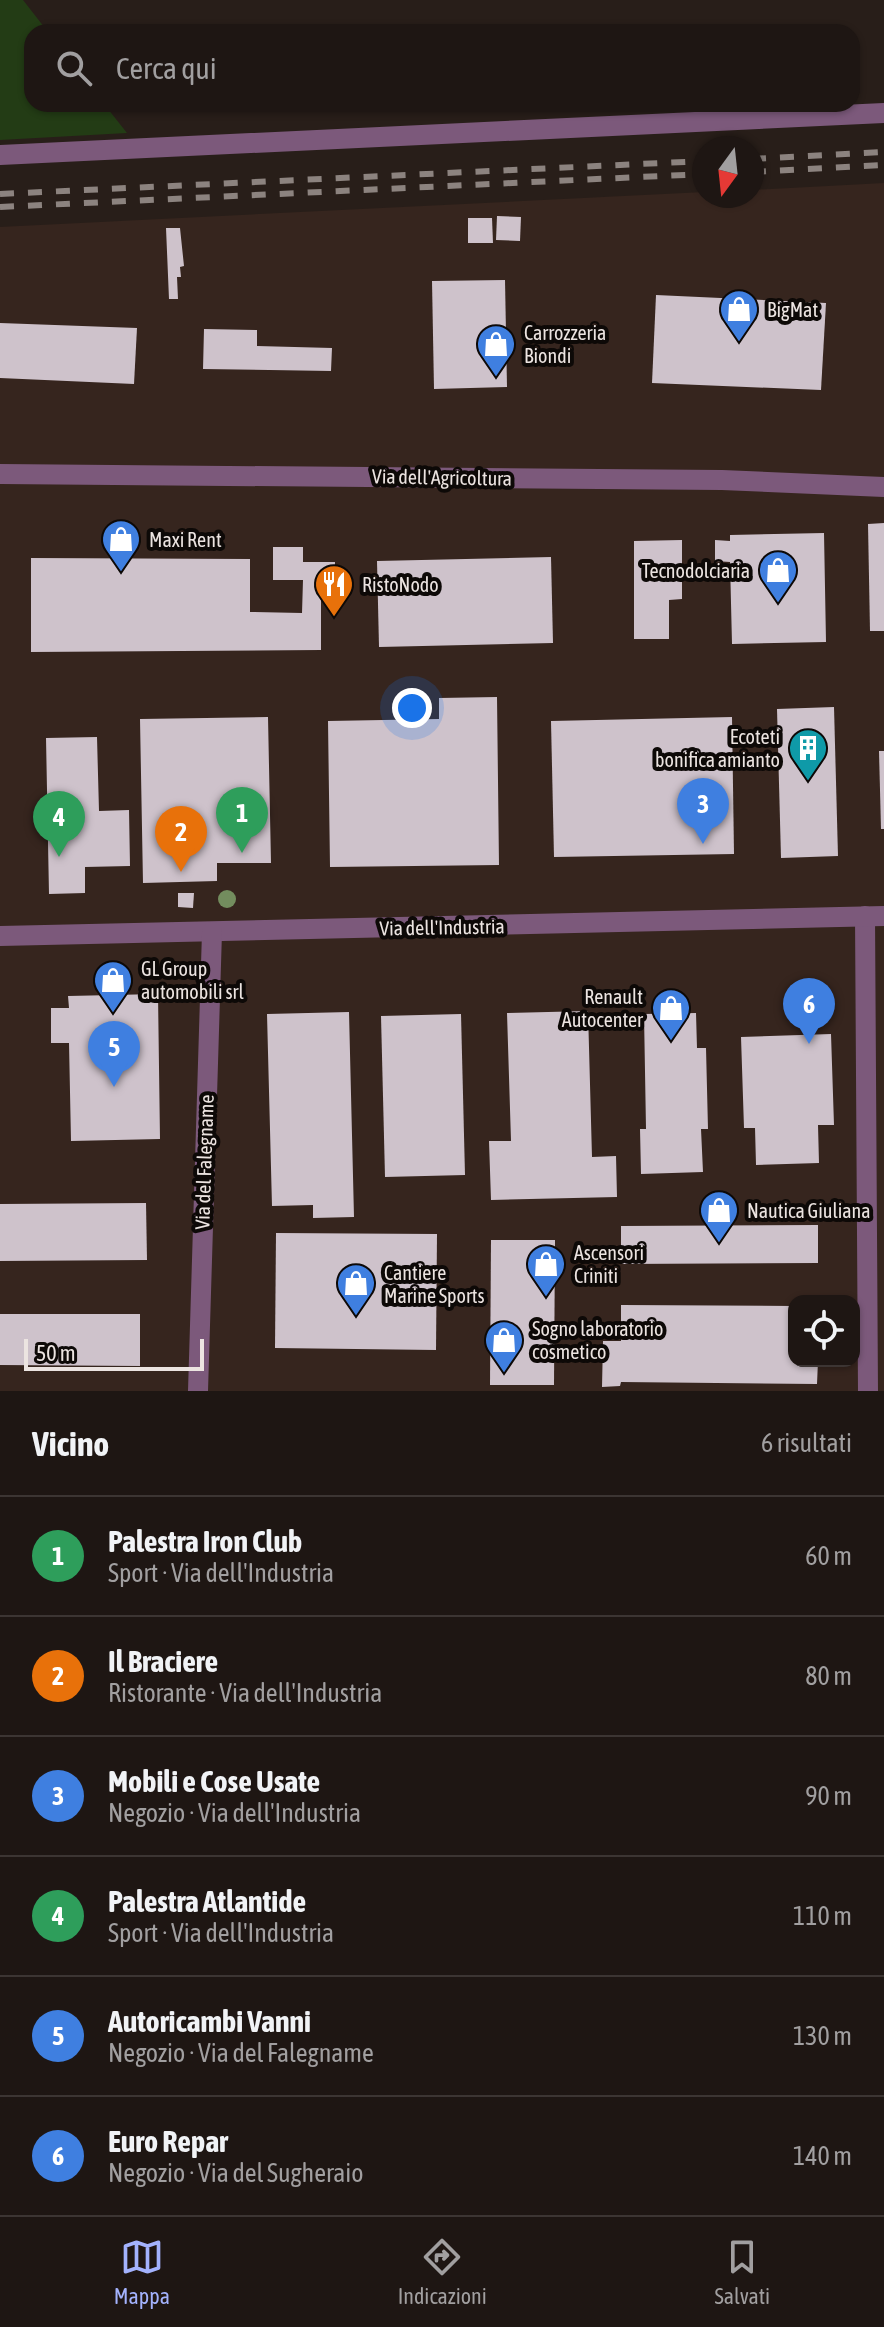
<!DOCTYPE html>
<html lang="it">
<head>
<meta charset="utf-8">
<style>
	:root { --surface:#1e1613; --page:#261f1c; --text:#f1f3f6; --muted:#a19fa0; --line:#3c3533; --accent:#a3b2fd }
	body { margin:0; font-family:"Asap Condensed",sans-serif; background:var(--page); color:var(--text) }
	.controls { position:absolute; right:24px; bottom:24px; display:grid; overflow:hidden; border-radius:16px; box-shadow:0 2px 6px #0004 }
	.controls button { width:72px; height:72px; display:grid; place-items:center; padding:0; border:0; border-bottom:2px solid var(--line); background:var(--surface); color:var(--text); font:40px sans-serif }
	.compass { position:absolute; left:692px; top:136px; width:72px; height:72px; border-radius:50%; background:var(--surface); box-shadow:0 2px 6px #0004; rotate:195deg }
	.scale { position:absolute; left:24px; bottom:20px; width:180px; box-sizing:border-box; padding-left:8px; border:4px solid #ece4e1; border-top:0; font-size:22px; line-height:28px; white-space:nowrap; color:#ece4e1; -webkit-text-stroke:6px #0d0907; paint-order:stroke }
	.you { position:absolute; left:412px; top:708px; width:28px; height:28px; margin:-20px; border:6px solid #fff; border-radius:50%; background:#1a73e8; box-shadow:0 0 0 12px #1a73e833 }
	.badge { display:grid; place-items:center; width:52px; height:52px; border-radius:50%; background:var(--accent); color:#fff; font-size:26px; font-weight:700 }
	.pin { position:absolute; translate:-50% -66px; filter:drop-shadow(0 2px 4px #0008) }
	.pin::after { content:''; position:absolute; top:42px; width:28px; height:24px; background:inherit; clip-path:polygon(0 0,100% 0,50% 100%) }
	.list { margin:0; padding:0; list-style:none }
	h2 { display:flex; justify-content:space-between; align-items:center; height:104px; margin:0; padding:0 32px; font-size:34px }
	h2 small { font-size:26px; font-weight:400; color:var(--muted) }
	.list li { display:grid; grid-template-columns:52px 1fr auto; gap:24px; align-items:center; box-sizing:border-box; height:120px; padding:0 32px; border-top:2px solid var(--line) }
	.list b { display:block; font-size:30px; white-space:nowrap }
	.list p { margin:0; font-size:26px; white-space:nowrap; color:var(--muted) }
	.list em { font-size:26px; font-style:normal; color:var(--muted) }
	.icon { flex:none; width:44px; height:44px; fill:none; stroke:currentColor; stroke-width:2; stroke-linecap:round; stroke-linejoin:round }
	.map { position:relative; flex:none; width:884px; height:1391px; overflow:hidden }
	.search { position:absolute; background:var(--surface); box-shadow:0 2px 6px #0004; left:24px; right:24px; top:24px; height:88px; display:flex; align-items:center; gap:20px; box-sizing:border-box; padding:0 28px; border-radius:24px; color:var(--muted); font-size:30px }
	.sheet { height:824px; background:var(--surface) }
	nav { display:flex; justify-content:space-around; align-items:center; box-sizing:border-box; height:112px; border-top:2px solid var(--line); background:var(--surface); font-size:22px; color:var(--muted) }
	nav a { display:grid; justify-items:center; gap:4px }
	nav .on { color:var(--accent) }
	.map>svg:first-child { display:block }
	.built { fill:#36251e; fill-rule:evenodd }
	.green { fill:#233c15 }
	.building { fill:#cec2cb }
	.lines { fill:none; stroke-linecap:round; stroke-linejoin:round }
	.minor { stroke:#7c597b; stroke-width:20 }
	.rail { stroke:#8c837f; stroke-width:6; stroke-dasharray:14 14; stroke-linecap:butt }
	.tree { fill:#738d5e }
	.labels { text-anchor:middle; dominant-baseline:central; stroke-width:8; stroke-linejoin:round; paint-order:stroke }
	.poi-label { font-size:20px; fill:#ece4e1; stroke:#0d0907; text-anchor:start }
	.street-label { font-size:20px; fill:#ece4e1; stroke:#0d0907 }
</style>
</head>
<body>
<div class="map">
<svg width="884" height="1391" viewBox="0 0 884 1391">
	<rect width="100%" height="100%" fill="#281e19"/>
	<path class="built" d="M 884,183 L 884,1391 L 0,1391 L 0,227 L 704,192 L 704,196 L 752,196 L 752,190 ZM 794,1301 L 854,1301 L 854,1361 L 794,1361 Z"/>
	<path class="green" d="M 0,0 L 23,0 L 48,32 L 32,32 L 32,104 L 104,104 L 127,133 L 0,140 Z"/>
	<g class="building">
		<path d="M 497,216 L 521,217 L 520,241 L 496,240 Z"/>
		<path d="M 468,218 L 492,218 L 493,243 L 468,243 Z"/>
		<path d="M 166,228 L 180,228 L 184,266 L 180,267 L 181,277 L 177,277 L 178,299 L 169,299 Z"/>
		<path d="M 505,280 L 507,387 L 434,389 L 432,281 Z"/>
		<path d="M 656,295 L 826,303 L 821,390 L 652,383 Z"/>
		<path d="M 0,323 L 137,328 L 134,384 L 0,378 Z"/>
		<path d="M 204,329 L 257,330 L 257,346 L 332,348 L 331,371 L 203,369 Z"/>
		<path d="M 884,523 L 884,631 L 870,631 L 868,524 Z"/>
		<path d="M 824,533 L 826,642 L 732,644 L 730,562 L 715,561 L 715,540 L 730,541 L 730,535 Z"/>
		<path d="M 682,540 L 682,599 L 669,600 L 669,639 L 634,639 L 634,541 Z"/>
		<path d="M 273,547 L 303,547 L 303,562 L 335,562 L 334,596 L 321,595 L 321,650 L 31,652 L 31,558 L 250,559 L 250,612 L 302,613 L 303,580 L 273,580 Z"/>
		<path d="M 551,557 L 553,643 L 379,647 L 377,561 Z"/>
		<path d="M 497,697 L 499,865 L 330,867 L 328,721 L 439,719 L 439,698 Z"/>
		<path d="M 834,707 L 838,856 L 781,858 L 777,709 Z"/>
		<path d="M 268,717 L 271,863 L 217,863 L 217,881 L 143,883 L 140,719 Z"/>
		<path d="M 732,717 L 734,854 L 554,857 L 551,721 Z"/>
		<path d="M 97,737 L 99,811 L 129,810 L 130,866 L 85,867 L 85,893 L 49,894 L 46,738 Z"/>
		<path d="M 879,751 L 884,751 L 884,829 L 881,829 Z"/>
		<path d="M 178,893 L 194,893 L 193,908 L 178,907 Z"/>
		<path d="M 158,994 L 160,1139 L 71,1141 L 69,1043 L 51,1043 L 51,1008 L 69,1008 L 68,996 Z"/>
		<path d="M 588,1011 L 592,1157 L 616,1156 L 617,1197 L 491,1200 L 489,1141 L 511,1141 L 507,1013 Z"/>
		<path d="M 349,1012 L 354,1217 L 313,1218 L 313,1205 L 272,1206 L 267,1014 Z"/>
		<path d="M 696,1013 L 697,1048 L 706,1048 L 708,1129 L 701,1129 L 703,1172 L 641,1174 L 640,1129 L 646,1129 L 644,1014 Z"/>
		<path d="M 461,1014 L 465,1175 L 385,1177 L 381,1016 Z"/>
		<path d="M 831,1034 L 834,1125 L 818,1125 L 819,1163 L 756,1165 L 755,1128 L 744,1128 L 741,1037 Z"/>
		<path d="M 146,1203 L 147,1260 L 0,1261 L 0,1204 Z"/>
		<path d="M 818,1225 L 818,1263 L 621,1264 L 621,1226 Z"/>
		<path d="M 276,1233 L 437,1234 L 436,1350 L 275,1348 Z"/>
		<path d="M 491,1240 L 555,1240 L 554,1385 L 490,1385 Z"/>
		<path d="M 621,1305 L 794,1306 L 794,1361 L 818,1361 L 817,1384 L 621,1382 L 620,1386 L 602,1387 L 603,1341 L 621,1341 Z"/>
		<path d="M 0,1314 L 140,1314 L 140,1366 L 0,1365 Z"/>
	</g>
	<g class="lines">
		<g class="minor">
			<path d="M 0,155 L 884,113"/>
			<path d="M 0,474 L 722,480 L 884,487"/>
			<path d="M 865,916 L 868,1391"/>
			<path d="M 0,936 L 884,916"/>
			<path d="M 198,1391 L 212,932"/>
		</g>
		<g class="rail">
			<path d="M 752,159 L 884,152"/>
			<path d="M 752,172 L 884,165"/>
			<path d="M 0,194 L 704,161"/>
			<path d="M 0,207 L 704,174"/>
		</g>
	</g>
	<circle class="tree" cx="227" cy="899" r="9"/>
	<defs>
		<symbol id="shop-pin" viewBox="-11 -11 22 30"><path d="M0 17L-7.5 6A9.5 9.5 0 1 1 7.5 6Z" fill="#3f7fe0" stroke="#0d0907"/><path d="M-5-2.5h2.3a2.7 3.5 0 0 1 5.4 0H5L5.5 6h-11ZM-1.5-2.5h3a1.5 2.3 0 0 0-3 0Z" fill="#fff"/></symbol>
		<symbol id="restaurant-pin" viewBox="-11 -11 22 30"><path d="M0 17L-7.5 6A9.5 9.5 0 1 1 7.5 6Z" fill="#e8710a" stroke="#0d0907"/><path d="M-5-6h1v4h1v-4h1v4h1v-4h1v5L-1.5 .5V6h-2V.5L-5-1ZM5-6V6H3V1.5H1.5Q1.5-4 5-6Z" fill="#fff"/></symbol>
		<symbol id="building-pin" viewBox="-11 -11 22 30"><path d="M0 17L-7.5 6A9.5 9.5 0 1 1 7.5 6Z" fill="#0f9aa8" stroke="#0d0907"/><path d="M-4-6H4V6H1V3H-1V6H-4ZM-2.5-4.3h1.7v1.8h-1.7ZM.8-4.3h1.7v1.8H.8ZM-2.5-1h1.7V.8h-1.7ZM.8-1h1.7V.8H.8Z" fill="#fff"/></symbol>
	</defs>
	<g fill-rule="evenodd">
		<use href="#shop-pin" x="717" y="287" width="44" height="60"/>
		<use href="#shop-pin" x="474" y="322" width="44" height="60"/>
		<use href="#shop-pin" x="99" y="517" width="44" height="60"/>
		<use href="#shop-pin" x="756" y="548" width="44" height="60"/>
		<use href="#restaurant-pin" x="312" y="562" width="44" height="60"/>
		<use href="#building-pin" x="786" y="726" width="44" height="60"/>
		<use href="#shop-pin" x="91" y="958" width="44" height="60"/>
		<use href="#shop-pin" x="649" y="986" width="44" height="60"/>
		<use href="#shop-pin" x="697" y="1188" width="44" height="60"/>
		<use href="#shop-pin" x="524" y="1242" width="44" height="60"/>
		<use href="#shop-pin" x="334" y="1261" width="44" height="60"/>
		<use href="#shop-pin" x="482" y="1318" width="44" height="60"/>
	</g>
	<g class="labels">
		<g class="poi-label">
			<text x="767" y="309">BigMat</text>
			<text x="524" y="332">Carrozzeria<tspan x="524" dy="23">Biondi</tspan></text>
			<text x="149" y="539">Maxi Rent</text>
			<text x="750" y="570" text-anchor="end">Tecnodolciaria</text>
			<text x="362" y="584">RistoNodo</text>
			<text x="780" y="736" text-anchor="end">Ecoteti<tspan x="780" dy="23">bonifica amianto</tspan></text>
			<text x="141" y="968">GL Group<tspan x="141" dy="23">automobili srl</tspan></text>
			<text x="643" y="996" text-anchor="end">Renault<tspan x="643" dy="23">Autocenter</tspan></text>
			<text x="747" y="1210">Nautica Giuliana</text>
			<text x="574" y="1252">Ascensori<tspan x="574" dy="23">Criniti</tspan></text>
			<text x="384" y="1272">Cantiere<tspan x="384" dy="23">Marine Sports</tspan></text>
			<text x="532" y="1328">Sogno laboratorio<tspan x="532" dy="23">cosmetico</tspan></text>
		</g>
		<g class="street-label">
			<text transform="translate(442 477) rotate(1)">Via dell'Agricoltura</text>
			<text transform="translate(442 927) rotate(-1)">Via dell'Industria</text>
			<text transform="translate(204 1162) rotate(-88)">Via del Falegname</text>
		</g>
	</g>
</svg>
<div class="controls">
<button><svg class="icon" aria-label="locate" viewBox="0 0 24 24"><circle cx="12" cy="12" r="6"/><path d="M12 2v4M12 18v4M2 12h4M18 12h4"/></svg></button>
</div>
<svg class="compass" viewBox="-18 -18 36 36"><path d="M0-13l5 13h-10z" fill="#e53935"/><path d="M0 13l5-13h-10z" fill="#a19fa0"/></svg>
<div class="scale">50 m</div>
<div class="you"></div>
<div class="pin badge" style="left:242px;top:853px;background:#2e9e5b">1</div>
<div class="pin badge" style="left:181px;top:872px;background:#e8710a">2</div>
<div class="pin badge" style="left:703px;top:844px;background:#3f7fe0">3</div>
<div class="pin badge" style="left:59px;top:857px;background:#2e9e5b">4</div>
<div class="pin badge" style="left:114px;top:1087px;background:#3f7fe0">5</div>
<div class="pin badge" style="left:809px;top:1044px;background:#3f7fe0">6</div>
<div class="search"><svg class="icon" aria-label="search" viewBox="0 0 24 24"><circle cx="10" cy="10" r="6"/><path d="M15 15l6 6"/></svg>Cerca qui</div>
</div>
<section class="sheet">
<h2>Vicino<small>6 risultati</small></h2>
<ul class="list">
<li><span class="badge" style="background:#2e9e5b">1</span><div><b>Palestra Iron Club</b><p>Sport · Via dell'Industria</p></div><em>60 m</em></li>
<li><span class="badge" style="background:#e8710a">2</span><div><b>Il Braciere</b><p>Ristorante · Via dell'Industria</p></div><em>80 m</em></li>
<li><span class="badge" style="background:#3f7fe0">3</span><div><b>Mobili e Cose Usate</b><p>Negozio · Via dell'Industria</p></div><em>90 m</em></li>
<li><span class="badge" style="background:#2e9e5b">4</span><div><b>Palestra Atlantide</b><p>Sport · Via dell'Industria</p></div><em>110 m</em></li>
<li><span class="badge" style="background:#3f7fe0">5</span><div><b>Autoricambi Vanni</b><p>Negozio · Via del Falegname</p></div><em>130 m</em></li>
<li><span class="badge" style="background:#3f7fe0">6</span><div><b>Euro Repar</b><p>Negozio · Via del Sugheraio</p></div><em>140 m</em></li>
</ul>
</section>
<nav>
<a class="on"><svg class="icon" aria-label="map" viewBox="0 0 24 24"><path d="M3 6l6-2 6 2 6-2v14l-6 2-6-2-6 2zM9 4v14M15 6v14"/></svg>Mappa</a>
<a><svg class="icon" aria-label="directions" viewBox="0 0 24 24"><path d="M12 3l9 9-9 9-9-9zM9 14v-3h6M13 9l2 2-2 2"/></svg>Indicazioni</a>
<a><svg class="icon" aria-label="saved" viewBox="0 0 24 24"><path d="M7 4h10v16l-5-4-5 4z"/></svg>Salvati</a>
</nav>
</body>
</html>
